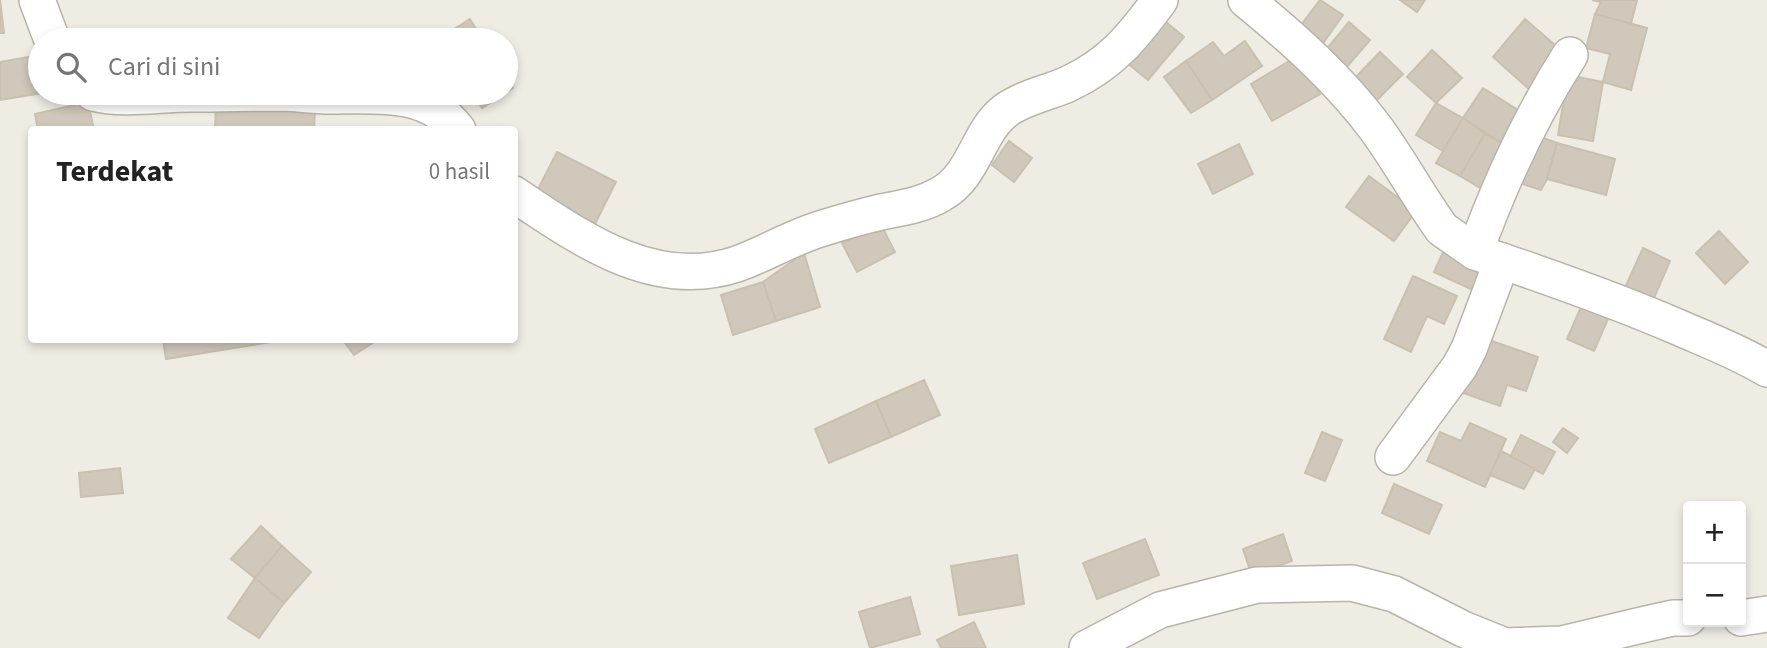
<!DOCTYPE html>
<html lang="id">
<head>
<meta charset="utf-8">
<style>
	:root { --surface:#fff; --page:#f2f2f2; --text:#222; --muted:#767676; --line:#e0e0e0 }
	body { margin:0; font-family:"Source Sans 3",sans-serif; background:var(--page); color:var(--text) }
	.controls { position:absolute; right:21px; bottom:21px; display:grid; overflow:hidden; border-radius:7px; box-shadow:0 4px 10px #0003 }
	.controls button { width:63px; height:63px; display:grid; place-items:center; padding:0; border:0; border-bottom:2px solid var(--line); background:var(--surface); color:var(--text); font:35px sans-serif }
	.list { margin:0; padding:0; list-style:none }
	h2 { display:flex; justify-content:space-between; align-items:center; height:91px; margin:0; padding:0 28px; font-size:30px }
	h2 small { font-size:23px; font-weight:400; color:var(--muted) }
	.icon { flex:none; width:38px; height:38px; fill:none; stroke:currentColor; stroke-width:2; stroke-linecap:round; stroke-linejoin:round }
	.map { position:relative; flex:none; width:1767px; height:648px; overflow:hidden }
	.search { position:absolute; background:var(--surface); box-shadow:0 4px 10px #0003; left:28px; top:28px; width:490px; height:77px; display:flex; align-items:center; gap:18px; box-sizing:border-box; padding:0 24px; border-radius:38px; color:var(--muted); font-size:26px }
	.panel { position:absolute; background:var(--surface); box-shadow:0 4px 10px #0003; left:28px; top:126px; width:490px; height:217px; border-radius:7px }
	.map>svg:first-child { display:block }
	.building { fill:#d0c8bb; stroke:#c9c0af; stroke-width:2 }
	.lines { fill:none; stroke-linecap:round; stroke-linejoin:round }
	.minor-casing { stroke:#bab4a8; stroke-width:38 }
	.minor { stroke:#fff; stroke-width:35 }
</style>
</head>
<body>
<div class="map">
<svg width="1767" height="648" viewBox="0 0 1767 648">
	<rect width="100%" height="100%" fill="#efece4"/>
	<g class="building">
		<path d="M 0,0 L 4,33 L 0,33 Z"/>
		<path d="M 1320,0 L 1343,15 L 1321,46 L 1298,29 Z"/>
		<path d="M 1400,0 L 1425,0 L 1417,12 Z"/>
		<path d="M 1592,0 L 1637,0 L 1631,24 L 1595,14 L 1601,2 Z"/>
		<path d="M 1595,14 L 1647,28 L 1631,90 L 1603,82 L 1610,54 L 1586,48 Z"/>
		<path d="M 1160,17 L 1184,37 L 1148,80 L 1124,60 Z"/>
		<path d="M 470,19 L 483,40 L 440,40 L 439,39 Z"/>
		<path d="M 1525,19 L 1562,51 L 1529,89 L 1493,57 Z"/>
		<path d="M 1349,22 L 1370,40 L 1345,69 L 1325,51 Z"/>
		<path d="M 1245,41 L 1262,66 L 1212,100 L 1186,61 L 1213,42 L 1224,56 Z"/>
		<path d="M 1432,50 L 1462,78 L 1436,103 L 1407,77 Z"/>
		<path d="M 1380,52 L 1403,74 L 1376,101 L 1353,80 Z"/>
		<path d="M 40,55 L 40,93 L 43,93 L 0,100 L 0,62 Z"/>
		<path d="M 1298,56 L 1320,94 L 1272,121 L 1251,84 Z"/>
		<path d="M 1186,61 L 1212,100 L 1191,113 L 1164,77 Z"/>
		<path d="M 1568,75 L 1603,82 L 1593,141 L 1558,135 Z"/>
		<path d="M 506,77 L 513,88 L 482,108 L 473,93 L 506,93 Z"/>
		<path d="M 1483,88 L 1523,113 L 1504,144 L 1463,118 Z"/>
		<path d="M 88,102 L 94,130 L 38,130 L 35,114 Z"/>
		<path d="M 216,103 L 315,108 L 314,130 L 215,130 Z"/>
		<path d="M 1436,103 L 1463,118 L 1443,151 L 1416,135 Z"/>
		<path d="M 1463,118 L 1485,134 L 1460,176 L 1436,163 Z"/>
		<path d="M 1485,134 L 1504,144 L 1487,192 L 1460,176 Z"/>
		<path d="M 1532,134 L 1557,143 L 1547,179 L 1541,190 L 1517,182 Z"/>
		<path d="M 1009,141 L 1032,158 L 1014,182 L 992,165 Z"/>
		<path d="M 1557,143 L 1615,159 L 1606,195 L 1547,179 Z"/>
		<path d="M 1239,144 L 1253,174 L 1213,194 L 1198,164 Z"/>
		<path d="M 557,152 L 616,182 L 595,224 L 535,195 Z"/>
		<path d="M 1369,176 L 1416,211 L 1394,241 L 1346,207 Z"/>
		<path d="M 880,223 L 895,252 L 857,272 L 842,243 Z"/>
		<path d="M 1719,231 L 1748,262 L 1725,284 L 1696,253 Z"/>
		<path d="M 1445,248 L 1488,269 L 1477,292 L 1434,272 Z"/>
		<path d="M 1643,248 L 1670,261 L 1651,305 L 1623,292 Z"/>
		<path d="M 804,253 L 820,307 L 776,321 L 763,282 Z"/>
		<path d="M 1413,276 L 1457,296 L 1444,324 L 1427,316 L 1411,352 L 1384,339 Z"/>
		<path d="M 763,282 L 776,321 L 733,335 L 721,295 Z"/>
		<path d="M 1584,300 L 1611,312 L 1594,351 L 1567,339 Z"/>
		<path d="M 1483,338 L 1538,357 L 1526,391 L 1507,385 L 1500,406 L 1463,393 Z"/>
		<path d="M 163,340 L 283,340 L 166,359 Z"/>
		<path d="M 343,340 L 377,340 L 354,355 Z"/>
		<path d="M 924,380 L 940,415 L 891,437 L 876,401 Z"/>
		<path d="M 876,401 L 891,437 L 829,463 L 815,429 Z"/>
		<path d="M 1470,423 L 1506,439 L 1485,487 L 1427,461 L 1440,432 L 1461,441 Z"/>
		<path d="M 1563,428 L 1578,438 L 1567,453 L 1553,442 Z"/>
		<path d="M 1322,432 L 1342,440 L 1325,481 L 1305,473 Z"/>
		<path d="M 1521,435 L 1555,452 L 1543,474 L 1510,457 Z"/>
		<path d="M 1501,451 L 1535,469 L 1524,489 L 1490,475 Z"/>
		<path d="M 120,468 L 123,493 L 81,497 L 79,473 Z"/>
		<path d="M 1394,484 L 1442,505 L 1429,534 L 1382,513 Z"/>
		<path d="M 261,526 L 282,546 L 255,578 L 231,559 Z"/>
		<path d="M 1283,534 L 1292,561 L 1252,576 L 1243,549 Z"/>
		<path d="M 1145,539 L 1159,575 L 1097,599 L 1083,563 Z"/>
		<path d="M 282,546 L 311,572 L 284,603 L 255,578 Z"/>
		<path d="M 1017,555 L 1024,604 L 959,615 L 951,566 Z"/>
		<path d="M 255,578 L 284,603 L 259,638 L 228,618 Z"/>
		<path d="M 910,597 L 920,634 L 870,648 L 859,612 Z"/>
		<path d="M 974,622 L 986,648 L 941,648 L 937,640 Z"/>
	</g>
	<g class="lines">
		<defs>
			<g id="minor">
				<path d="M 37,0 L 52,40"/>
				<path d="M 1246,0 C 1294,39 1340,80 1377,130 C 1400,162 1419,197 1442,229 L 1475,252 C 1544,275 1613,299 1680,328 C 1710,341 1739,352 1767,369"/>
				<path d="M 93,93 C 125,101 158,94 190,94 C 222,94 254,93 286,93 C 301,94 315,96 329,96 C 374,96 427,89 458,130"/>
				<path d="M 514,194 C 580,238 654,292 737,264 C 765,254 791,238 820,229 C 839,223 860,217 881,212 C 901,208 923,205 941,194 C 975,175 977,133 1005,111 C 1022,98 1048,93 1068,84 C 1111,64 1132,38 1160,0"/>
				<path d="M 1475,252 C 1500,183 1531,116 1570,55"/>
				<path d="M 1393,457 L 1460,366 L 1469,349 L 1502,261"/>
				<path d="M 1741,618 L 1767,614"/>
				<path d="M 1087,648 L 1160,610 L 1257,585 L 1352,583 L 1394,594 L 1463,629 L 1505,646 L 1562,644 L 1646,624 L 1673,618 L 1688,618"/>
			</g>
		</defs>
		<use href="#minor" class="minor-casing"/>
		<use href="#minor" class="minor"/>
	</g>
</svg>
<div class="controls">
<button>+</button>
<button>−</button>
</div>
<div class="search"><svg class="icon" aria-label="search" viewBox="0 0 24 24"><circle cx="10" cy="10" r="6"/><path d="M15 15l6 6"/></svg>Cari di sini</div>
<section class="panel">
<h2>Terdekat<small>0 hasil</small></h2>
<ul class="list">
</ul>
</section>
</div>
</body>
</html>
